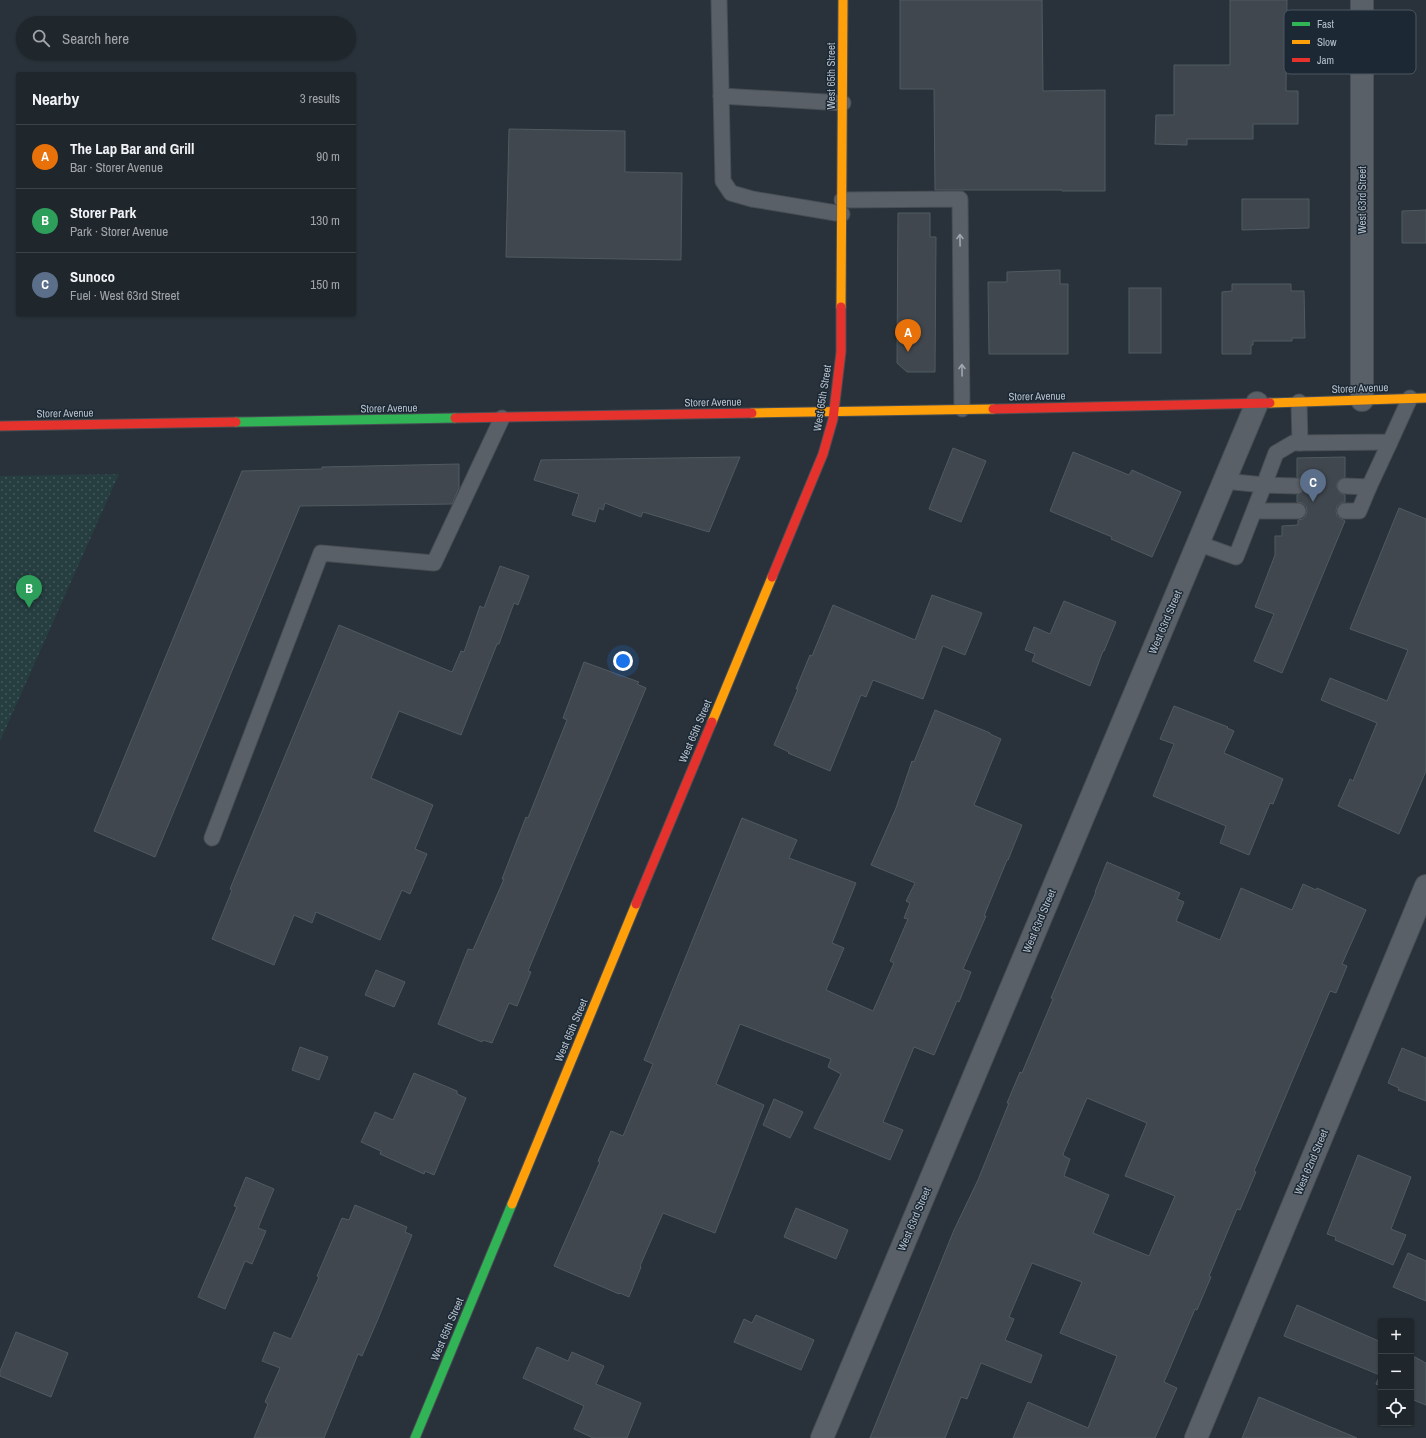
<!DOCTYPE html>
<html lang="en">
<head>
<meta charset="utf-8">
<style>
	:root { --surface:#1f262c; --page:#2c3238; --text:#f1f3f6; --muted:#a1a5a9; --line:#3c4348; --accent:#bca0f2 }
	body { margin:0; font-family:"Archivo Narrow",sans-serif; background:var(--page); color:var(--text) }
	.controls { position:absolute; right:12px; bottom:12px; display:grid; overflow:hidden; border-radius:4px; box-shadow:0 1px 3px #0004 }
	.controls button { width:36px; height:36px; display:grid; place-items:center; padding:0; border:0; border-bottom:1px solid var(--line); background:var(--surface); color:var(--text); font:20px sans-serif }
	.you { position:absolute; left:623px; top:661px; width:14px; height:14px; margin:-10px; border:3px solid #fff; border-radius:50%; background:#1a73e8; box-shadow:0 0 0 6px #1a73e833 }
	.badge { display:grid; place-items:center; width:26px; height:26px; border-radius:50%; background:var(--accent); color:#fff; font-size:13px; font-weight:700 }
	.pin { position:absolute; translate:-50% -33px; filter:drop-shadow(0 1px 2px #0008) }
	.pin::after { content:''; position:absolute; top:21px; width:14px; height:12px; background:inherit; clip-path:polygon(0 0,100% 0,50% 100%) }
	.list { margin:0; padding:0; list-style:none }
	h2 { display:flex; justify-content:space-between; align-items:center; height:52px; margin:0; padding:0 16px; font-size:17px }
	h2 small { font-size:13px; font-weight:400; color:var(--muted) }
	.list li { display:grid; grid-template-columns:26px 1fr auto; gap:12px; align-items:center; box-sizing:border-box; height:64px; padding:0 16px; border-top:1px solid var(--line) }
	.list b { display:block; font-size:15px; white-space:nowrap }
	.list p { margin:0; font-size:13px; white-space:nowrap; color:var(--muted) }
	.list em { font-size:13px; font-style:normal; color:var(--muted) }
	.icon { flex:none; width:22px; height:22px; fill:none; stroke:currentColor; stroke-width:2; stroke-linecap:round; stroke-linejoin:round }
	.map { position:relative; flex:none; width:1426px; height:1438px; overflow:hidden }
	.search { position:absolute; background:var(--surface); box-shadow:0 1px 3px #0004; left:16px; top:16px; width:340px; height:44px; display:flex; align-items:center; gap:10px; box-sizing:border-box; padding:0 14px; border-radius:22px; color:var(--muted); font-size:15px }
	.panel { position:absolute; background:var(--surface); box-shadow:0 1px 3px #0004; left:16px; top:72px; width:340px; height:244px; border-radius:4px }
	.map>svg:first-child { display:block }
	.grass { fill:url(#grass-dots) }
	.building { fill:#40474e; stroke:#515a61; fill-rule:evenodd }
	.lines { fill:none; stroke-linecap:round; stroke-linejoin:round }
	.lane-casing { stroke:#484e54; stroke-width:17 }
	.street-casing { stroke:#484e54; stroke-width:24 }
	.fast-casing { stroke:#484e54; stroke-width:11 }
	.slow-casing { stroke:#484e54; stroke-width:11 }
	.jam-casing { stroke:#484e54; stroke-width:11 }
	.lane { stroke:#5a6067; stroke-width:15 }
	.street { stroke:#5a6067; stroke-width:22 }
	.fast { stroke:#30b455; stroke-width:9 }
	.slow { stroke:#ff9f0a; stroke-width:9 }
	.jam { stroke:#e5322d; stroke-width:9 }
	.oneway { stroke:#9ea7b1 }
	.labels { text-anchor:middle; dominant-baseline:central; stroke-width:3; stroke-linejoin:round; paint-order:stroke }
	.street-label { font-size:11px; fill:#b4bfca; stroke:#1c2935 }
	.key { fill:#1c2935; stroke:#4a5662; stroke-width:1 }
	.key-label { font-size:11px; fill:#b4bfca }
</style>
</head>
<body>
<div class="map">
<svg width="1426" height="1438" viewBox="0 0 1426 1438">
	<defs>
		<pattern id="grass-dots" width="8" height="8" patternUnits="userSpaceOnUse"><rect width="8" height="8" fill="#263e40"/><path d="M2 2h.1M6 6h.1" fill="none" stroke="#43585a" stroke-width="1.8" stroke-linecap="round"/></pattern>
	</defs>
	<rect width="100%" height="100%" fill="#29323a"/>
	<path class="grass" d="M 119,474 L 0,741 L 0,476 Z"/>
	<g class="building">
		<path d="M 900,0 L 1042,0 L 1043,91 L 1105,90 L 1105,191 L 1062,191 L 1062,190 L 935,190 L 934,89 L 900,89 Z"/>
		<path d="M 1230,0 L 1287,0 L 1286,91 L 1298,91 L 1298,124 L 1253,124 L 1253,139 L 1187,139 L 1187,145 L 1155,144 L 1156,115 L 1174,115 L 1174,65 L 1230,65 Z"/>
		<path d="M 509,129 L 625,131 L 625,172 L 682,173 L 681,260 L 506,257 Z"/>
		<path d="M 1242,199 L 1309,199 L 1309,228 L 1242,230 Z"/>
		<path d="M 1426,210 L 1426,243 L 1402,243 L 1402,211 Z"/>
		<path d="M 898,213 L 930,213 L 930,237 L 936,237 L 935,372 L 907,372 L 897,363 Z"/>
		<path d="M 1060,270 L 1060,284 L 1068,284 L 1068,354 L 989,354 L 988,282 L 1007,282 L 1007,272 Z"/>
		<path d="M 1232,284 L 1291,284 L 1291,291 L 1304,291 L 1305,338 L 1292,338 L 1292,341 L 1253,341 L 1253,345 L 1251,345 L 1251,354 L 1222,354 L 1222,292 L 1232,291 Z"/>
		<rect x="1129" y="288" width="32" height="65"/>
		<path d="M 953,448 L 986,461 L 961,522 L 929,509 Z"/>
		<path d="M 1073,452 L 1129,475 L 1132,470 L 1181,492 L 1152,557 L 1111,539 L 1112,537 L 1050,511 Z"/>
		<path d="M 740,457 L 709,532 L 643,512 L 641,517 L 605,503 L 603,510 L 599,508 L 595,522 L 572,515 L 579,494 L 534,480 L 541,460 Z"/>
		<path d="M 1345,457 L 1345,477 L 1338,481 L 1336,486 L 1340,493 L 1345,495 L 1345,502 L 1341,503 L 1337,506 L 1336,511 L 1337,516 L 1345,521 L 1282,673 L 1254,661 L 1274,614 L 1255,607 L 1275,555 L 1275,536 L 1282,536 L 1282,526 L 1298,525 L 1298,520 L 1303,519 L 1306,515 L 1307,511 L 1306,506 L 1302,503 L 1297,502 L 1297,495 L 1304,491 L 1306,486 L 1302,479 L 1297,477 L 1297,458 Z"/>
		<path d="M 459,464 L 459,488 L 452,504 L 300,506 L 155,857 L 94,831 L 242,471 L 322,469 L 322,467 Z"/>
		<path d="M 1399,508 L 1426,519 L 1426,771 L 1399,834 L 1338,806 L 1350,779 L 1353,781 L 1377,723 L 1321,700 L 1330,678 L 1387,701 L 1408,650 L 1350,629 Z"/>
		<path d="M 500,566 L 529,576 L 518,605 L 514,603 L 499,644 L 497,644 L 461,735 L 399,711 L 371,778 L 433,805 L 415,849 L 427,854 L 410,894 L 402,890 L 380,940 L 316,912 L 312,923 L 294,915 L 274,965 L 212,939 L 232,890 L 230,889 L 339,625 L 452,672 L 461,651 L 464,652 L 480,606 L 484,608 Z"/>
		<path d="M 932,595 L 982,613 L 965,655 L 943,646 L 923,699 L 873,680 L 866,697 L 861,695 L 830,771 L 788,753 L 789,752 L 774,745 L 798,689 L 796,689 L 810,655 L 812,656 L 833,605 L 915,640 Z"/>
		<path d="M 1064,601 L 1116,622 L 1104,651 L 1103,651 L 1090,686 L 1032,661 L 1035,654 L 1025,650 L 1034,627 L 1050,634 Z"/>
		<path d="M 584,662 L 639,682 L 637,684 L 646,688 L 528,971 L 531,972 L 517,1006 L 509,1003 L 492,1043 L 483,1040 L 482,1042 L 438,1024 L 468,949 L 473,950 L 504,879 L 502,879 L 526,817 L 528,818 L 567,720 L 563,718 Z"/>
		<path d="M 1174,706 L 1228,727 L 1227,728 L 1234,731 L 1224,753 L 1283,779 L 1273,804 L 1270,803 L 1249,855 L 1220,843 L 1226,826 L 1153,796 L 1174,744 L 1160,739 Z"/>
		<path d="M 935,710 L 990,733 L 990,734 L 1001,739 L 974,805 L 1022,825 L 1008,860 L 1007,860 L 984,916 L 986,916 L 963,969 L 971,972 L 959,1002 L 957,1001 L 934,1055 L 914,1047 L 883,1122 L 903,1130 L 890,1160 L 814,1128 L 841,1074 L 828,1067 L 831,1059 L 740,1024 L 716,1084 L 764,1105 L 715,1233 L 663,1213 L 640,1266 L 641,1267 L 629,1297 L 620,1293 L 619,1294 L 554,1266 L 600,1162 L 598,1161 L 611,1131 L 623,1136 L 653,1064 L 644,1060 L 742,818 L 797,840 L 789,858 L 856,883 L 832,943 L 844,948 L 826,990 L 873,1011 L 894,963 L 890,961 L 908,919 L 904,918 L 910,903 L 906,901 L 915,883 L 871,865 L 896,808 L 912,761 L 914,762 Z"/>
		<path d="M 1107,862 L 1180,893 L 1177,899 L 1184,902 L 1176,921 L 1220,940 L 1241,888 L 1292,910 L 1303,884 L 1316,890 L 1317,888 L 1366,910 L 1342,964 L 1347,966 L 1336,993 L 1330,991 L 1254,1171 L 1256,1172 L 1240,1210 L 1237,1209 L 1209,1276 L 1211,1277 L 1197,1310 L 1195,1309 L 1164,1382 L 1177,1388 L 1155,1438 L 1013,1438 L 1028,1402 L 1088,1428 L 1117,1356 L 1060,1333 L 1082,1282 L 1032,1263 L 1009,1317 L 1014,1319 L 1005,1340 L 1042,1355 L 1031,1383 L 981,1363 L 967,1399 L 961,1397 L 945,1438 L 870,1438 L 954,1230 L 978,1180 L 1009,1103 L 1007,1103 L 1020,1072 L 1022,1073 L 1053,999 L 1051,998 L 1096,892 L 1095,892 ZM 1087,1098 L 1147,1123 L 1125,1176 L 1175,1196 L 1149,1256 L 1093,1233 L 1109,1195 L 1064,1176 L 1070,1159 L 1064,1156 L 1063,1154 Z"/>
		<path d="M 376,970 L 405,982 L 394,1007 L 365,995 Z"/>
		<path d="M 300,1047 L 328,1057 L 319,1080 L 292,1070 Z"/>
		<path d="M 1402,1048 L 1426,1058 L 1426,1101 L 1398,1090 L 1399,1088 L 1388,1083 Z"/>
		<path d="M 414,1073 L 457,1091 L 457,1094 L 466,1098 L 434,1175 L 425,1171 L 424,1174 L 380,1154 L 381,1151 L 361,1142 L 375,1112 L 393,1120 Z"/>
		<path d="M 774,1099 L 803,1112 L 790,1138 L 763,1125 Z"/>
		<path d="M 1358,1155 L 1411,1177 L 1391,1229 L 1406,1235 L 1393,1265 L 1349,1246 L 1335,1240 L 1336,1237 L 1327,1234 Z"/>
		<path d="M 246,1177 L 274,1189 L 258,1228 L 266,1231 L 252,1264 L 245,1261 L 225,1309 L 198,1297 L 237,1207 L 234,1206 Z"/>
		<path d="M 355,1205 L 407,1227 L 405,1232 L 412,1235 L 378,1319 L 362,1356 L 358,1354 L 324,1438 L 254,1438 L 268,1404 L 265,1402 L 280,1368 L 262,1361 L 274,1332 L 291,1339 L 319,1277 L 317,1276 L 342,1218 L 349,1220 Z"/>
		<path d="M 796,1208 L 848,1230 L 836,1259 L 784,1237 Z"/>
		<path d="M 1408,1253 L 1426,1261 L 1426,1301 L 1393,1287 Z"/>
		<path d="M 1297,1305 L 1381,1342 L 1381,1386 L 1376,1384 L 1380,1375 L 1284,1336 Z"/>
		<path d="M 756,1315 L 814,1340 L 801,1370 L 734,1342 L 744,1319 L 752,1323 Z"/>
		<path d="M 16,1332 L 68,1353 L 51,1397 L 0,1376 L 0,1371 Z"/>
		<path d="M 537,1347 L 568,1361 L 572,1352 L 604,1366 L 596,1384 L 641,1403 L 627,1438 L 593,1438 L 574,1429 L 584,1406 L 523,1378 Z"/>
		<path d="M 1411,1355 L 1426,1363 L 1426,1405 L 1411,1399 Z"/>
		<path d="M 1259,1397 L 1357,1438 L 1242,1438 Z"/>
	</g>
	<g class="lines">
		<defs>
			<g id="lane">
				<path d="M 719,0 L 723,181 L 731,193 L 752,199 L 842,214"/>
				<path d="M 721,96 L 843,103"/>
				<path d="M 842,200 L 960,199 L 962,409"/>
				<path d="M 1299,402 L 1300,443"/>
				<path d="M 1297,486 L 1264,485 L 1276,453 L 1293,443 L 1390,442 L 1410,398"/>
				<path d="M 1345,486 L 1369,487 L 1390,442"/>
				<path d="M 1255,511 L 1298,511"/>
				<path d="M 1345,511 L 1359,511 L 1369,487"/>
				<path d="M 1197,543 L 1236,557 L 1264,485 L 1224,481"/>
				<path d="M 212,838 L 321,553 L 434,563 L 502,418"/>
			</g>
			<g id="street">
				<path d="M 1362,0 L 1362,400"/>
				<path d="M 822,1438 L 1257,403"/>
				<path d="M 1196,1438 L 1426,886"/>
			</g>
			<g id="fast">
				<path d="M 236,422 L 455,418"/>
				<path d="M 415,1438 L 512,1204"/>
			</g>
			<g id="slow">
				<path d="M 841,307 L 843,0"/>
				<path d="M 1270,403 L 1426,398"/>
				<path d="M 752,413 L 993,409"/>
				<path d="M 712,722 L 772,577"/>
				<path d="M 512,1204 L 636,904"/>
			</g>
			<g id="jam">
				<path d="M 993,409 L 1270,403"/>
				<path d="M 455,418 L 752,413"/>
				<path d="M 0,426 L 236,422"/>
				<path d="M 772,577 L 823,454 L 833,419 L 841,352 L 841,307"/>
				<path d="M 636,904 L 712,722"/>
			</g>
		</defs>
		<use href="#lane" class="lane-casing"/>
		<use href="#street" class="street-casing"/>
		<use href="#fast" class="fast-casing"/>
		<use href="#slow" class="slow-casing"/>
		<use href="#jam" class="jam-casing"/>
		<use href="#lane" class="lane"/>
		<use href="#street" class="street"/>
		<use href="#fast" class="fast"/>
		<use href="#slow" class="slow"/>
		<use href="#jam" class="jam"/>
	</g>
	<defs><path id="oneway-shaft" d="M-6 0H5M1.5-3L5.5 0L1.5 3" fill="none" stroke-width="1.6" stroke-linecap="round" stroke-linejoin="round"/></defs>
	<g class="oneway">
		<use href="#oneway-shaft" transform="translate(960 240) rotate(-91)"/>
		<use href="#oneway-shaft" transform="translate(962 370) rotate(-91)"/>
	</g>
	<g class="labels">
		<g class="street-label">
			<text transform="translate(831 76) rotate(-90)">West 65th Street</text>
			<text transform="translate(1362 200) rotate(-90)">West 63rd Street</text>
			<text transform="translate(1360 388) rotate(-2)">Storer Avenue</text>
			<text transform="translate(1037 396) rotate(-1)">Storer Avenue</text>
			<text transform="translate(822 398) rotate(-81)">West 65th Street</text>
			<text transform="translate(713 402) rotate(-1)">Storer Avenue</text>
			<text transform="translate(389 408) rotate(-1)">Storer Avenue</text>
			<text transform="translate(65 413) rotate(-1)">Storer Avenue</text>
			<text transform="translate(1165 622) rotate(-67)">West 63rd Street</text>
			<text transform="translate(695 731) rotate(-67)">West 65th Street</text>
			<text transform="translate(1039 921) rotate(-67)">West 63rd Street</text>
			<text transform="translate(571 1030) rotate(-67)">West 65th Street</text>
			<text transform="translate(1311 1162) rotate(-67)">West 62nd Street</text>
			<text transform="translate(914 1219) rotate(-67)">West 63rd Street</text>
			<text transform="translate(447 1329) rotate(-67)">West 65th Street</text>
		</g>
	</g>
	<rect x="1284" y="10" width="132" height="64" rx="6" class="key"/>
	<rect x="1292" y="22" width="18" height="4" fill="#30b455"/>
	<rect x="1292" y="40" width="18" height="4" fill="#ff9f0a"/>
	<rect x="1292" y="58" width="18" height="4" fill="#e5322d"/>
	<g class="key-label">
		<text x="1317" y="28">Fast</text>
		<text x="1317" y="46">Slow</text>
		<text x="1317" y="64">Jam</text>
	</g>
</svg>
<div class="controls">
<button>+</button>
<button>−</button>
<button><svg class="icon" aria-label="locate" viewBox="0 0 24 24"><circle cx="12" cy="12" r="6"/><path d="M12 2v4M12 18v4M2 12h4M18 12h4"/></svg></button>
</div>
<div class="you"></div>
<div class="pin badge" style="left:908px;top:352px;background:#e8710a">A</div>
<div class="pin badge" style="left:29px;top:608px;background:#2e9e5b">B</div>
<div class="pin badge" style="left:1313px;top:502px;background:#5c6f8a">C</div>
<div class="search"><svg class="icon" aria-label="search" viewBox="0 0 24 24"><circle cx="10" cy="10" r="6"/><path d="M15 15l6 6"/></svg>Search here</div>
<section class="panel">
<h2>Nearby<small>3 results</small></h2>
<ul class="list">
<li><span class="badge" style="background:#e8710a">A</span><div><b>The Lap Bar and Grill</b><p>Bar · Storer Avenue</p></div><em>90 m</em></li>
<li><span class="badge" style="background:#2e9e5b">B</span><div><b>Storer Park</b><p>Park · Storer Avenue</p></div><em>130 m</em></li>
<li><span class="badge" style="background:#5c6f8a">C</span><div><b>Sunoco</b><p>Fuel · West 63rd Street</p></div><em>150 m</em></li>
</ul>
</section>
</div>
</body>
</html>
